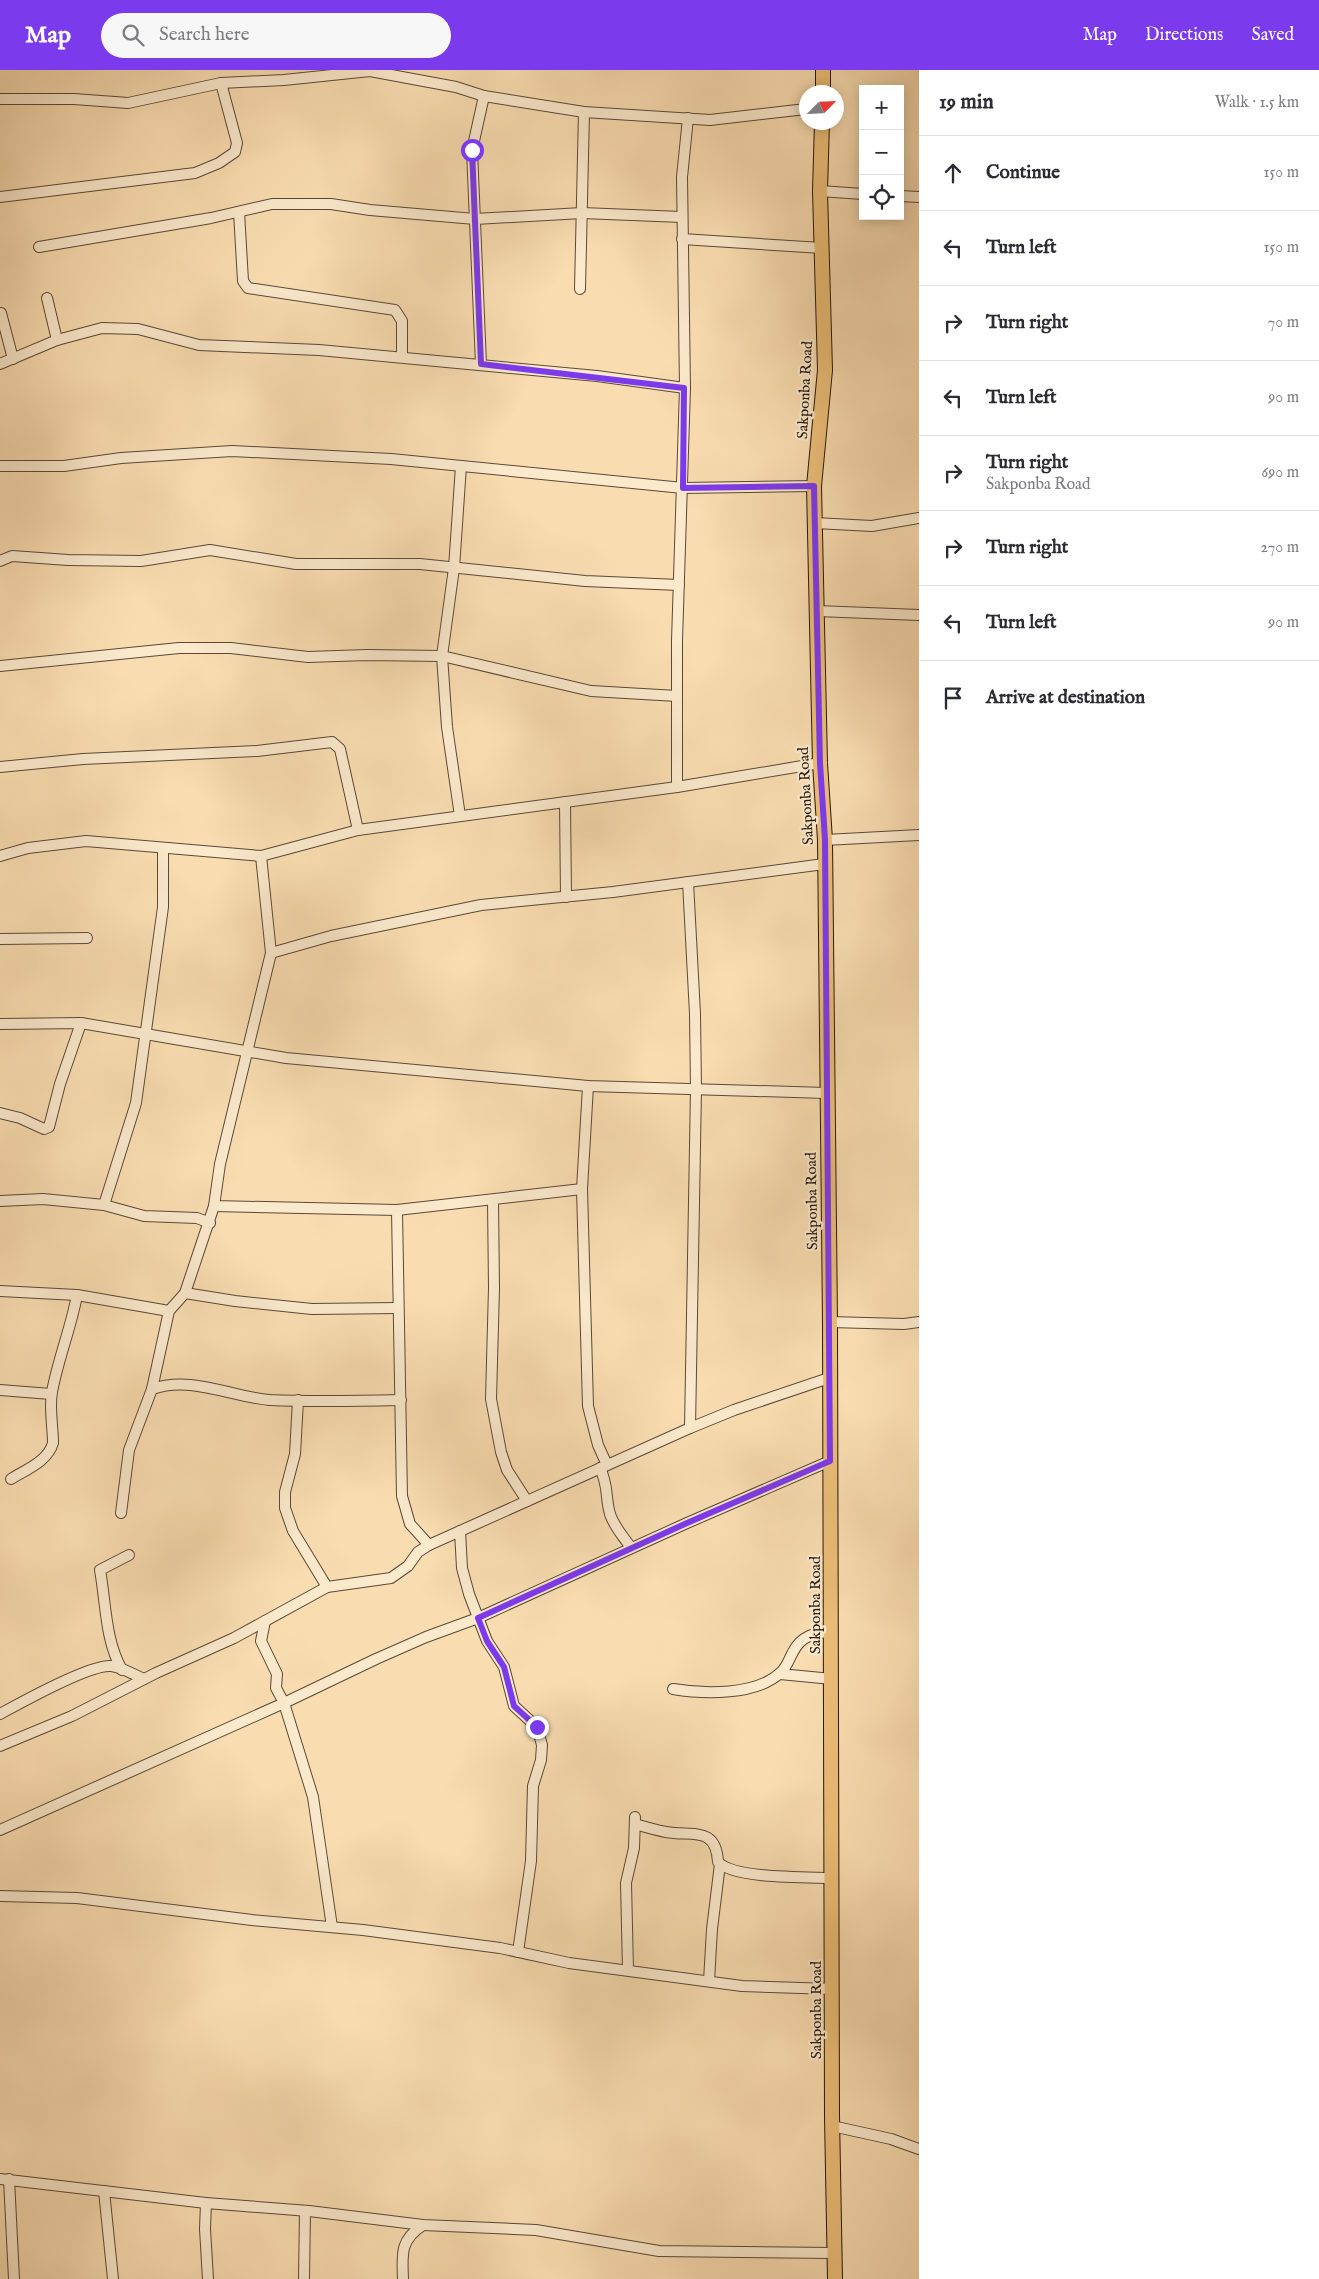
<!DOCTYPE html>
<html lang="en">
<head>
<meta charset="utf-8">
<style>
	:root { --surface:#fff; --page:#f7f7f7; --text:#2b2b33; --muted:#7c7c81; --line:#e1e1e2; --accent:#7c3aed }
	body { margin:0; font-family:"IM FELL English",serif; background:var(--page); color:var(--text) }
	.controls { position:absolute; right:15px; top:15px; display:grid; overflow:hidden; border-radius:0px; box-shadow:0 2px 12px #0003 }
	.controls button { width:45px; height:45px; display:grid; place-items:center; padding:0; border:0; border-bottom:1px solid var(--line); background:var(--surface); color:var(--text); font:25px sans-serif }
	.compass { position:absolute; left:799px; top:15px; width:45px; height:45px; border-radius:50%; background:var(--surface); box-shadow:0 2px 12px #0003; rotate:66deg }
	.stop { position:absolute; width:15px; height:15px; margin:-11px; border:4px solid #7c3aed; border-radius:50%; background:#fff }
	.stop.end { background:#7c3aed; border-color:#fff; box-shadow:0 1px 5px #0008 }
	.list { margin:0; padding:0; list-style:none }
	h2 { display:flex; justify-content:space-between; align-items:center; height:65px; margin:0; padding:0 20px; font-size:21px }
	h2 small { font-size:16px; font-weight:400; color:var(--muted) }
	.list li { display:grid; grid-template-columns:32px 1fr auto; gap:15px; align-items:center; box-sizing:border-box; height:75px; padding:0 20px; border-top:1px solid var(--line) }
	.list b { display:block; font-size:19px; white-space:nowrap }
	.list p { margin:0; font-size:16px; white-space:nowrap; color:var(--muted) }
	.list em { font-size:16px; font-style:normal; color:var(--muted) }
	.icon { flex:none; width:28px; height:28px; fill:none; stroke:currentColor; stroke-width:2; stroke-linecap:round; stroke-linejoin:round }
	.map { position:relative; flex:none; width:919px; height:2209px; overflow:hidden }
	header { display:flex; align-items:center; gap:30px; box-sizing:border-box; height:70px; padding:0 25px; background:var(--accent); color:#fff }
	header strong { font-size:24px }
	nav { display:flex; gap:28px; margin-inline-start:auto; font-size:18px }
	.search { width:350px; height:45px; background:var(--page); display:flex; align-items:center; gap:12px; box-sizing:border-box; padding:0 18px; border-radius:28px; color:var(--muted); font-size:19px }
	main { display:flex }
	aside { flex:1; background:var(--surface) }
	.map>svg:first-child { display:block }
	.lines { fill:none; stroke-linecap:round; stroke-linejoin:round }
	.minor-casing { stroke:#594937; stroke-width:12 }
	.major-casing { stroke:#24180e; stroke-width:16 }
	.minor { stroke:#fbe9cc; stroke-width:10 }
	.major { stroke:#ecbe78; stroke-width:14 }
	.route { stroke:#7c3aed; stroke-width:6 }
	.labels { text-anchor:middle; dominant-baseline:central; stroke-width:4.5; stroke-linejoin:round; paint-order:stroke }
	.street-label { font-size:15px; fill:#24180e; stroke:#fbe9cc }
</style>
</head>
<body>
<header>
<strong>Map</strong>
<div class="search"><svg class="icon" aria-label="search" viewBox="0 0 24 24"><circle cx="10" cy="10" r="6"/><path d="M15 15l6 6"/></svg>Search here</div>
<nav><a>Map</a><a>Directions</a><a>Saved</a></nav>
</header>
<main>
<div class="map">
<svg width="919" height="2209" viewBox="0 0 919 2209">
	<rect width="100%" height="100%" fill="#f9ddb1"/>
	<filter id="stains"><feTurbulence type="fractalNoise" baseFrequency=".004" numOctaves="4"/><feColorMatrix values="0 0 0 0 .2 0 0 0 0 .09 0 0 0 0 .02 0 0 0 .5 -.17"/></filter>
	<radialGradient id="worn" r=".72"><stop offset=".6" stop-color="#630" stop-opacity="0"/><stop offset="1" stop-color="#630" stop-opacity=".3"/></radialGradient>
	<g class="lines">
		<defs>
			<g id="minor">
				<path d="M 0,29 L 74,29 L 128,33 L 221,13 L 284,10 L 370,1 L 456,17 L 484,26 L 584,42 L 710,50 L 806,39"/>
				<path d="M 820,121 L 863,124"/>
				<path d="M 900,126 L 919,127"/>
				<path d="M 0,127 L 195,103 L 219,93 L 235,82 L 237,73 L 221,13"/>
				<path d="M 239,142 L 243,211 L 248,218 L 395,240 L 402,251 L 402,287"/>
				<path d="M 682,169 L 822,178"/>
				<path d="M 39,177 L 211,148 L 272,134 L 331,134 L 370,140 L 475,149 L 582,143 L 682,147"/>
				<path d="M 580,219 L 584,42"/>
				<path d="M 47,228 L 57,270"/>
				<path d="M 1,243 L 13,289"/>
				<path d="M 0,294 L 57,270 L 102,258 L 138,259 L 199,275 L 319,280 L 597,306 L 685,318"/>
				<path d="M 481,294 L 472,80 L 484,26"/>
				<path d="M 0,396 L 64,396 L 121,388 L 232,381 L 391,389 L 683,418 L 814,416"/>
				<path d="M 815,453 L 872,456 L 919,448"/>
				<path d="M 0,491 L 12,486 L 68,490 L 141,491 L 210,480 L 296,494 L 420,494 L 585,511 L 679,515"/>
				<path d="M 817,541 L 919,545"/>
				<path d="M 0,596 L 179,578 L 231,578 L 308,587 L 367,585 L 442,586 L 591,621 L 677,626"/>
				<path d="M 0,697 L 83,689 L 257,681 L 332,672 L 340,679 L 358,760"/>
				<path d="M 677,717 L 677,571 L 685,318 L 682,107 L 688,48"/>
				<path d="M 565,732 L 566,827"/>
				<path d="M 460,746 L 447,657 L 442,586 L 454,498 L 461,396"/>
				<path d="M 825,770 L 919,765"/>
				<path d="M 0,786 L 28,778 L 86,771 L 261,786 L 358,760 L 677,717 L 820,693"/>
				<path d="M 261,786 L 271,883 L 220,1094 L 214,1136 L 397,1140 L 582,1119"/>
				<path d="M 688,812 L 695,944 L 696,1019 L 690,1358"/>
				<path d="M 0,869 L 87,868"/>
				<path d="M 271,883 L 331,866 L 481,835 L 613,822 L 824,794"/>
				<path d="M 0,954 L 81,953 L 286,988 L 588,1016 L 826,1023"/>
				<path d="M 588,1016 L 582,1119 L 588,1336 L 598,1375 L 607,1395"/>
				<path d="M 0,1043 L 20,1048 L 44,1059 L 49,1057 L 60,1014 L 81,953"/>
				<path d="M 493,1130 L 494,1218 L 491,1329 L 501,1382 L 507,1400 L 527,1431"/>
				<path d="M 0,1131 L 43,1129 L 104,1135 L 144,1146 L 197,1148 L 210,1153"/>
				<path d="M 104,1135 L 136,1033 L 163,837 L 163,779"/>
				<path d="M 397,1140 L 402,1426 L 410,1454 L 429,1475"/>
				<path d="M 0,1221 L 77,1225 L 169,1241"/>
				<path d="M 185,1223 L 235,1231 L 312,1239 L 398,1238"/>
				<path d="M 830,1252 L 904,1254 L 919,1252"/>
				<path d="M 152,1319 C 191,1305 231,1327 270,1330 C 313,1332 357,1331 401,1330"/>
				<path d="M 0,1320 L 51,1324"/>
				<path d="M 298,1330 L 295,1384 L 285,1422 L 285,1438 L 293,1461 L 327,1517"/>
				<path d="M 600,1398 C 609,1417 605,1427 610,1444 C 614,1457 624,1467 631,1478"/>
				<path d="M 11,1409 C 27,1399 48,1391 53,1373 C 53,1357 49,1338 52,1322 C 58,1289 71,1258 77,1225"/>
				<path d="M 121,1443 L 129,1380 L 152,1319 L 169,1241 L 185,1223 L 214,1136"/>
				<path d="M 460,1461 L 462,1498 L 469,1524 L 487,1571 L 504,1597 L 514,1636 L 537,1657 L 542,1675 L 541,1690 L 533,1716 L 531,1791 L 518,1882"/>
				<path d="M 265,1551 L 261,1571 L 277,1604 L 276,1618 L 284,1633 L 313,1727 L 332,1857"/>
				<path d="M 122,1600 C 105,1570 106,1533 100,1500 L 129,1485"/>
				<path d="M 780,1604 L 832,1609"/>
				<path d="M 673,1619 C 703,1624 757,1626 781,1602 C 787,1597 789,1589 793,1582 C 801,1566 815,1562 832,1562"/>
				<path d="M 0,1644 C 20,1633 90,1594 111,1596 C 122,1597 134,1605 144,1609"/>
				<path d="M 0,1676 L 72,1646 L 156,1603 L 234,1568 L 327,1517 L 391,1508 L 408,1496 L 418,1482 L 429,1475 L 690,1358 L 734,1340 L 829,1308"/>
				<path d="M 635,1754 C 645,1757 656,1760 666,1762 C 691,1767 716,1755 718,1792 C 734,1809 807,1807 832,1808"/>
				<path d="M 0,1760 L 284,1633 L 376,1589 L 426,1567 L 478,1548 L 687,1453 L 830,1391"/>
				<path d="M 0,1826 L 77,1828 L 252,1850 L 363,1860 L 500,1878 L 569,1893 L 742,1916 L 832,1919"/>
				<path d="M 628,1900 L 626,1813 L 634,1778 L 635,1747"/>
				<path d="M 709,1911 L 712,1859 L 720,1794"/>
				<path d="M 832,2056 L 891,2069 L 919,2079"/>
				<path d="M 0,2109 L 206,2133 L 309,2141 L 423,2155 L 536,2160 L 659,2181 L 835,2183"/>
				<path d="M 9,2109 L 14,2209"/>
				<path d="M 104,2121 L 113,2209"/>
				<path d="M 206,2133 L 205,2159 L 208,2209"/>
				<path d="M 304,2209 L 305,2141"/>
				<path d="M 403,2209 C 402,2184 400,2170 423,2155"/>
			</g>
			<g id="major">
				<path d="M 823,0 L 823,22"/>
				<path d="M 822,52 L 820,121 L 825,300 L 814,416 L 820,693 L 825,770 L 830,1252 L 832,2046 L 835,2209"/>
			</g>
		</defs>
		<use href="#minor" class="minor-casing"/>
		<use href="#major" class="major-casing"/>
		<use href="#minor" class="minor"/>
		<use href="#major" class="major"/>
	</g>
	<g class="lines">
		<path class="route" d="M 472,80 L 481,294 L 684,318 L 683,418 L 814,416 L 820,693 L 825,770 L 830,1391 L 687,1453 L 478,1548 L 487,1571 L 504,1597 L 514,1636 L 537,1657"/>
	</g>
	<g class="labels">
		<g class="street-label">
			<text transform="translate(805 320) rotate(-87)">Sakponba Road</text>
			<text transform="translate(806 726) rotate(-93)">Sakponba Road</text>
			<text transform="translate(812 1131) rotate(-91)">Sakponba Road</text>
			<text transform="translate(815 1535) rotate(-90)">Sakponba Road</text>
			<text transform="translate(816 1940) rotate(-90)">Sakponba Road</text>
		</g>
	</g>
	<rect width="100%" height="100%" filter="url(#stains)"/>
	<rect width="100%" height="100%" fill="url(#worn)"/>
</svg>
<div class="controls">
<button>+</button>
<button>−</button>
<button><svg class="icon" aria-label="locate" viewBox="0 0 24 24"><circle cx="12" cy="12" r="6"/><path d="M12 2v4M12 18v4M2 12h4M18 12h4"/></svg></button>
</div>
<svg class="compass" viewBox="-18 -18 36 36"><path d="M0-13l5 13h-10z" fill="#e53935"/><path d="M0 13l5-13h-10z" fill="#7c7c81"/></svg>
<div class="stop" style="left:472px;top:80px"></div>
<div class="stop end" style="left:537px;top:1657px"></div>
</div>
<aside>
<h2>19 min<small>Walk · 1.5 km</small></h2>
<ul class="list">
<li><svg class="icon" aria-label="ahead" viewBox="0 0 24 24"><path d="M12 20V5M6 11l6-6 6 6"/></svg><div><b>Continue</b></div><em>150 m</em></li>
<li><svg class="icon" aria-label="left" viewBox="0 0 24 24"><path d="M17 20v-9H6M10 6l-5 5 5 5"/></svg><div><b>Turn left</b></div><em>150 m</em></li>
<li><svg class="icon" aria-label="right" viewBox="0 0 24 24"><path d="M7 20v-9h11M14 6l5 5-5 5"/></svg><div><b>Turn right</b></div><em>70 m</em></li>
<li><svg class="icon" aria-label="left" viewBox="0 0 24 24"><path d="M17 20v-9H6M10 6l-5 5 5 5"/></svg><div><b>Turn left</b></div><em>90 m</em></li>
<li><svg class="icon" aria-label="right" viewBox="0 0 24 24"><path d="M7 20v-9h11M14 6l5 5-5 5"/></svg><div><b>Turn right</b><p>Sakponba Road</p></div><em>690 m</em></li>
<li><svg class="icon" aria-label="right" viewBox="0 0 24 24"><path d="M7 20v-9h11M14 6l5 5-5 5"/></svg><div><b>Turn right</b></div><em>270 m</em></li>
<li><svg class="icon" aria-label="left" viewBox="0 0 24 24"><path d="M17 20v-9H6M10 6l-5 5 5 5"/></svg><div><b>Turn left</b></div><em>90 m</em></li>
<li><svg class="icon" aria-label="arrive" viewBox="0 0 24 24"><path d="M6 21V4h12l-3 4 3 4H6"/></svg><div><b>Arrive at destination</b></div></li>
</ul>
</aside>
</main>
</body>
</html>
